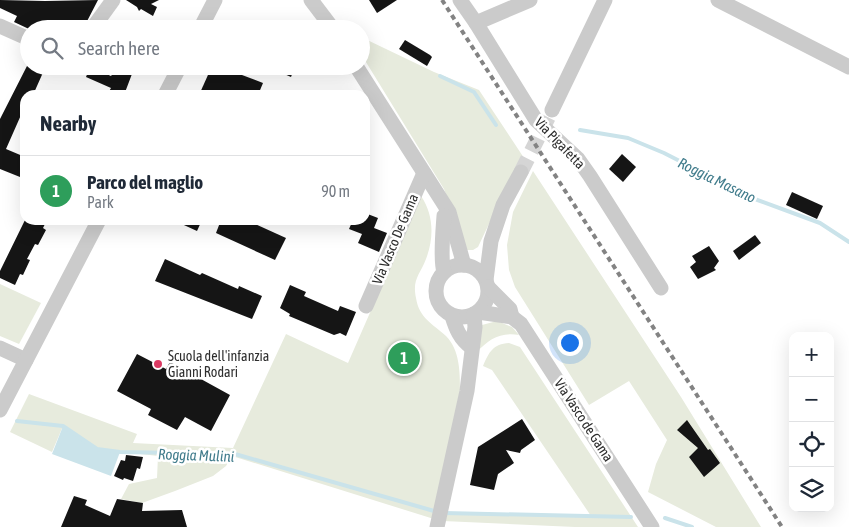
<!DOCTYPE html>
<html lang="en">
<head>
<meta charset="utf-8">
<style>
	:root { --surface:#fff; --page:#f2f2f3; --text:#1f2937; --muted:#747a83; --line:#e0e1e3; --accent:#111827 }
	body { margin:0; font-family:"Asap Condensed",sans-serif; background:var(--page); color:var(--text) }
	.controls { position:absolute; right:15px; bottom:15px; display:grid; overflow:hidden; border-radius:10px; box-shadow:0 5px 20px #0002 }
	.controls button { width:45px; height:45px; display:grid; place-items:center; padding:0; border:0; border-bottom:1px solid var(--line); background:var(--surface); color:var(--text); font:25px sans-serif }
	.you { position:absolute; left:569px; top:342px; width:18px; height:18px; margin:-12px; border:4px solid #fff; border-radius:50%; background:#1a73e8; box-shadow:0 0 0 8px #1a73e833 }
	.badge { display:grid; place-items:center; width:32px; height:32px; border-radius:50%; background:var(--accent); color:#fff; font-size:16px; font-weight:700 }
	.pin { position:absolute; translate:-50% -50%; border:2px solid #fff; box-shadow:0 1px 5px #0006 }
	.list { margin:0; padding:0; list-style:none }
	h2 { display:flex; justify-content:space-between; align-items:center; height:65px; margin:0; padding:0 20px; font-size:21px }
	h2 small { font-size:16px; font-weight:400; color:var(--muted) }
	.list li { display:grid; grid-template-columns:32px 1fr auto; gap:15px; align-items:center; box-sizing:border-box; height:70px; padding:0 20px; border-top:1px solid var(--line) }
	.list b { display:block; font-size:19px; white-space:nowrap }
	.list p { margin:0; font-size:16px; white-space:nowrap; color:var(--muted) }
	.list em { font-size:16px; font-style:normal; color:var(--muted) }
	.icon { flex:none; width:28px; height:28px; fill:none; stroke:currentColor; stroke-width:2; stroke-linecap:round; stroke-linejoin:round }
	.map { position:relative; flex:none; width:849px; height:527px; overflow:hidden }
	.search { position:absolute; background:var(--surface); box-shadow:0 5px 20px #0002; left:20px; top:20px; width:350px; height:55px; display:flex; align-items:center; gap:12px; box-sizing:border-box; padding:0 18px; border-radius:28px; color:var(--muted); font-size:19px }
	.panel { position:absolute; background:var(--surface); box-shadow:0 5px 20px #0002; left:20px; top:90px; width:350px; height:135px; border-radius:15px }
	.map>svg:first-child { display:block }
	.green { fill:#e7ebdd }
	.water { fill:#cae3ea }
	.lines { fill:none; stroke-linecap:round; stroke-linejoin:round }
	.stream { stroke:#cae3ea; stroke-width:4 }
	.building { fill:#151515 }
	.minor-tunnel { stroke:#d5d5d5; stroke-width:15; stroke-dasharray:15 8; stroke-linecap:butt }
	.minor { stroke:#cbcbcb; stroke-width:15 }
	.rail { stroke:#838383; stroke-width:4; stroke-dasharray:5 4; stroke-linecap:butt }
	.poi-dot { fill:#db3a63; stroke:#fff; stroke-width:2 }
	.labels { text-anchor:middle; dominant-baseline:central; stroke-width:5; stroke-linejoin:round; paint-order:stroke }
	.street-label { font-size:14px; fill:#2e2e2e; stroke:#fff }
	.poi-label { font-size:14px; fill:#2e2e2e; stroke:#fff; text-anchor:start }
	.water-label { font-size:15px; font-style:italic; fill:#417c8c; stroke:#fff }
</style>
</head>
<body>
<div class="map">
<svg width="849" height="527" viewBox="0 0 849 527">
	<rect width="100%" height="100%" fill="#fff"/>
	<g class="green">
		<path d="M 361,37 L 434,72 L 479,90 L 524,158 L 506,188 L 478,247 L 473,250 L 467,250 L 444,189 L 361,54 Z"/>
		<path d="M 533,171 L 681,397 L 761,527 L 716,527 L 648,492 L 656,464 L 667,440 L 629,381 L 589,405 L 515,287 L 509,270 L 507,245 L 513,212 Z"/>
		<path d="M 421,196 C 434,215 434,238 426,259 C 420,275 412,279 416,298 C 419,318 433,324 446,336 C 460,350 460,373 460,390 L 434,519 L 232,456 L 226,466 L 213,476 L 175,491 L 142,503 L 121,499 L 129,484 L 157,478 L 158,456 L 97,449 L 63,426 L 52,452 L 10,432 L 29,394 L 137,434 L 133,443 L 233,448 L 286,334 L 348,363 Z"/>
		<path d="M 0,284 L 41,303 L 19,344 L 0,336 Z"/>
		<path d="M 497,321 L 512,327 L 519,335 C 500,332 489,339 476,353 L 482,325 Z"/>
		<path d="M 509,343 L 520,347 L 638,527 L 575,527 L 443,521 L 444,513 L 591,516 L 492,370 L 483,366 C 489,352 493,344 509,343 Z"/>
	</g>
	<path class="water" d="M 63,426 L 97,449 L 120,452 L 111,476 L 52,454 Z"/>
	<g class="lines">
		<g class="stream">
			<path d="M 440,76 L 474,92 L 496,125"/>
			<path d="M 580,130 L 628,138 L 664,153 L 752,198 L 820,223 L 849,242"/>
			<path d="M 17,421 L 63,426 L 97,449 L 120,452 L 235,454 L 434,511"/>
			<path d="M 444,513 L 631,517"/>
			<path d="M 665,518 L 692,527"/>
		</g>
	</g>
	<g class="building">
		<path d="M 0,0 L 45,1 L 98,0 L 83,29 L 29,29 L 14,22 L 17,16 L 0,8 Z"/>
		<path d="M 126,0 L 159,0 L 151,4 L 157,7 L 153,16 L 141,9 L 139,11 L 137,7 Z"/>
		<path d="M 369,0 L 397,0 L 377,13 Z"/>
		<path d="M 405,40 L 430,55 L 432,57 L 427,66 L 399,49 Z"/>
		<path d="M 27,66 L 45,68 L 33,95 L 25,95 L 25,117 L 21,115 L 6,149 L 25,157 L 25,179 L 0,169 L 0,119 Z"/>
		<path d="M 119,66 L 135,66 L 124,95 L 107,95 L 111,88 L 86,77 L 90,67 L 111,76 Z"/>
		<path d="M 212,66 L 218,66 L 263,83 L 258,95 L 199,95 Z"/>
		<path d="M 266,66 L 295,66 L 291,77 Z"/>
		<path d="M 622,154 L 636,167 L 623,182 L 609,169 Z"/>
		<path d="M 792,192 L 823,206 L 817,219 L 786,205 Z"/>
		<path d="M 365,213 L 378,218 L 374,228 L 387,233 L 379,252 L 358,243 L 362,234 L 349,229 L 353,220 L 365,220 Z"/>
		<path d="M 25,220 L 47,220 L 43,228 L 46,230 L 38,245 L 35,244 L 27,259 L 30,260 L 23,275 L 20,274 L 15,285 L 0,278 L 0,271 Z"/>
		<path d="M 173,220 L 202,220 L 197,231 Z"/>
		<path d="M 221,220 L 246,220 L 286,238 L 275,260 L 216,233 Z"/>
		<path d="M 755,235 L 761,243 L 739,260 L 733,251 Z"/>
		<path d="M 709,246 L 719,261 L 714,268 L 716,270 L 698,279 L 690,267 L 696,262 L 692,256 Z"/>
		<path d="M 165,259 L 200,275 L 202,273 L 238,289 L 239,286 L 262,296 L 252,319 L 155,281 Z"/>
		<path d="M 290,285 L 306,292 L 304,296 L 338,311 L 340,306 L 356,312 L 346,336 L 340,333 L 334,335 L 289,316 L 290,314 L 280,308 Z"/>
		<path d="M 137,354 L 166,369 L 170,362 L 230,395 L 211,431 L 185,417 L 177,430 L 148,415 L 151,409 L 117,391 Z"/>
		<path d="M 522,419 L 535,440 L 521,450 L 520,453 L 506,450 L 514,463 L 498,474 L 494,490 L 470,485 L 478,447 Z"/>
		<path d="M 687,420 L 708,450 L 710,449 L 720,463 L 704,477 L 689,457 L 698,448 L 677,430 Z"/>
		<path d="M 126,455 L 143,457 L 140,469 L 137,468 L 133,481 L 124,478 L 123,480 L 114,476 L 121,460 L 125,461 Z"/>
		<path d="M 74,496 L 87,500 L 85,505 L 110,516 L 117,499 L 143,503 L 142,511 L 182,510 L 187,527 L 61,527 Z"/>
	</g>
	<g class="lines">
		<path class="minor-tunnel" d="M 521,172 L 552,110"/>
		<g class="minor">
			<path d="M 311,0 L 333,29"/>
			<path d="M 460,0 L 476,23"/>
			<path d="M 530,0 L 476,23 L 536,120 L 578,159 L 590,176 L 661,288"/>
			<path d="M 718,0 L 849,67"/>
			<path d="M 0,26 L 29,39"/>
			<path d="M 92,29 L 113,0"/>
			<path d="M 200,29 L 215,0"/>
			<path d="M 356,66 L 449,212 L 464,265"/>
			<path d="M 165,95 L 180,66"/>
			<path d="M 552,110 L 605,0"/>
			<circle cx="462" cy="291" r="26"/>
			<path d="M 444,272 C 440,260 443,231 444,216"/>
			<path d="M 486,280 L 491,241 L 503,205 L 521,172"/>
			<path d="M 488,287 L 510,309 L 512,317"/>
			<path d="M 366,306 L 424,173"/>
			<path d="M 478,312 L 512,317 L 521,324 L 652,527"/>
			<path d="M 452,316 C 456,329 460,339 471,347"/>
			<path d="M 0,348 L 26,360"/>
			<path d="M 0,410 L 99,220"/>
			<path d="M 437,527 L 467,391 L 475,327 L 474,314"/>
		</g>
		<path class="rail" d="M 442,0 L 782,527"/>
	</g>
	<circle class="poi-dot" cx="158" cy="364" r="5"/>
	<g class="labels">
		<g class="street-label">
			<text transform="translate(560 143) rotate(46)">Via Pigafetta</text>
			<text transform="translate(395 239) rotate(-67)">Via Vasco De Gama</text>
			<text transform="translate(584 420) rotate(57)">Via Vasco de Gama</text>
		</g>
		<g class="poi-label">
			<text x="168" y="356">Scuola dell'infanzia<tspan x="168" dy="16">Gianni Rodari</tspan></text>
		</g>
		<g class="water-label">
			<text transform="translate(717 180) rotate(26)">Roggia Masano</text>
			<text transform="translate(196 455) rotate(2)">Roggia Mulini</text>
		</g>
	</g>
</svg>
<div class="controls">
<button>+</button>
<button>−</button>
<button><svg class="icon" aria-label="locate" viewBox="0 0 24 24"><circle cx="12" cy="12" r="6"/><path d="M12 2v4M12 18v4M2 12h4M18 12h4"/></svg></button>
<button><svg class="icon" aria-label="layers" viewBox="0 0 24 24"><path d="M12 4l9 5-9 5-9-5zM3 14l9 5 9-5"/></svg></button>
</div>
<div class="you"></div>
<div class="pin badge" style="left:404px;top:358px;background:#2e9e5b">1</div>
<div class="search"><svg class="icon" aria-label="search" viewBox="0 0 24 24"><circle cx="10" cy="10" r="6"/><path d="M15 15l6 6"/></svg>Search here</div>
<section class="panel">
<h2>Nearby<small></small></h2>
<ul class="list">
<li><span class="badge" style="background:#2e9e5b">1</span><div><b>Parco del maglio</b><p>Park</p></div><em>90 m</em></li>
</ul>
</section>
</div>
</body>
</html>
